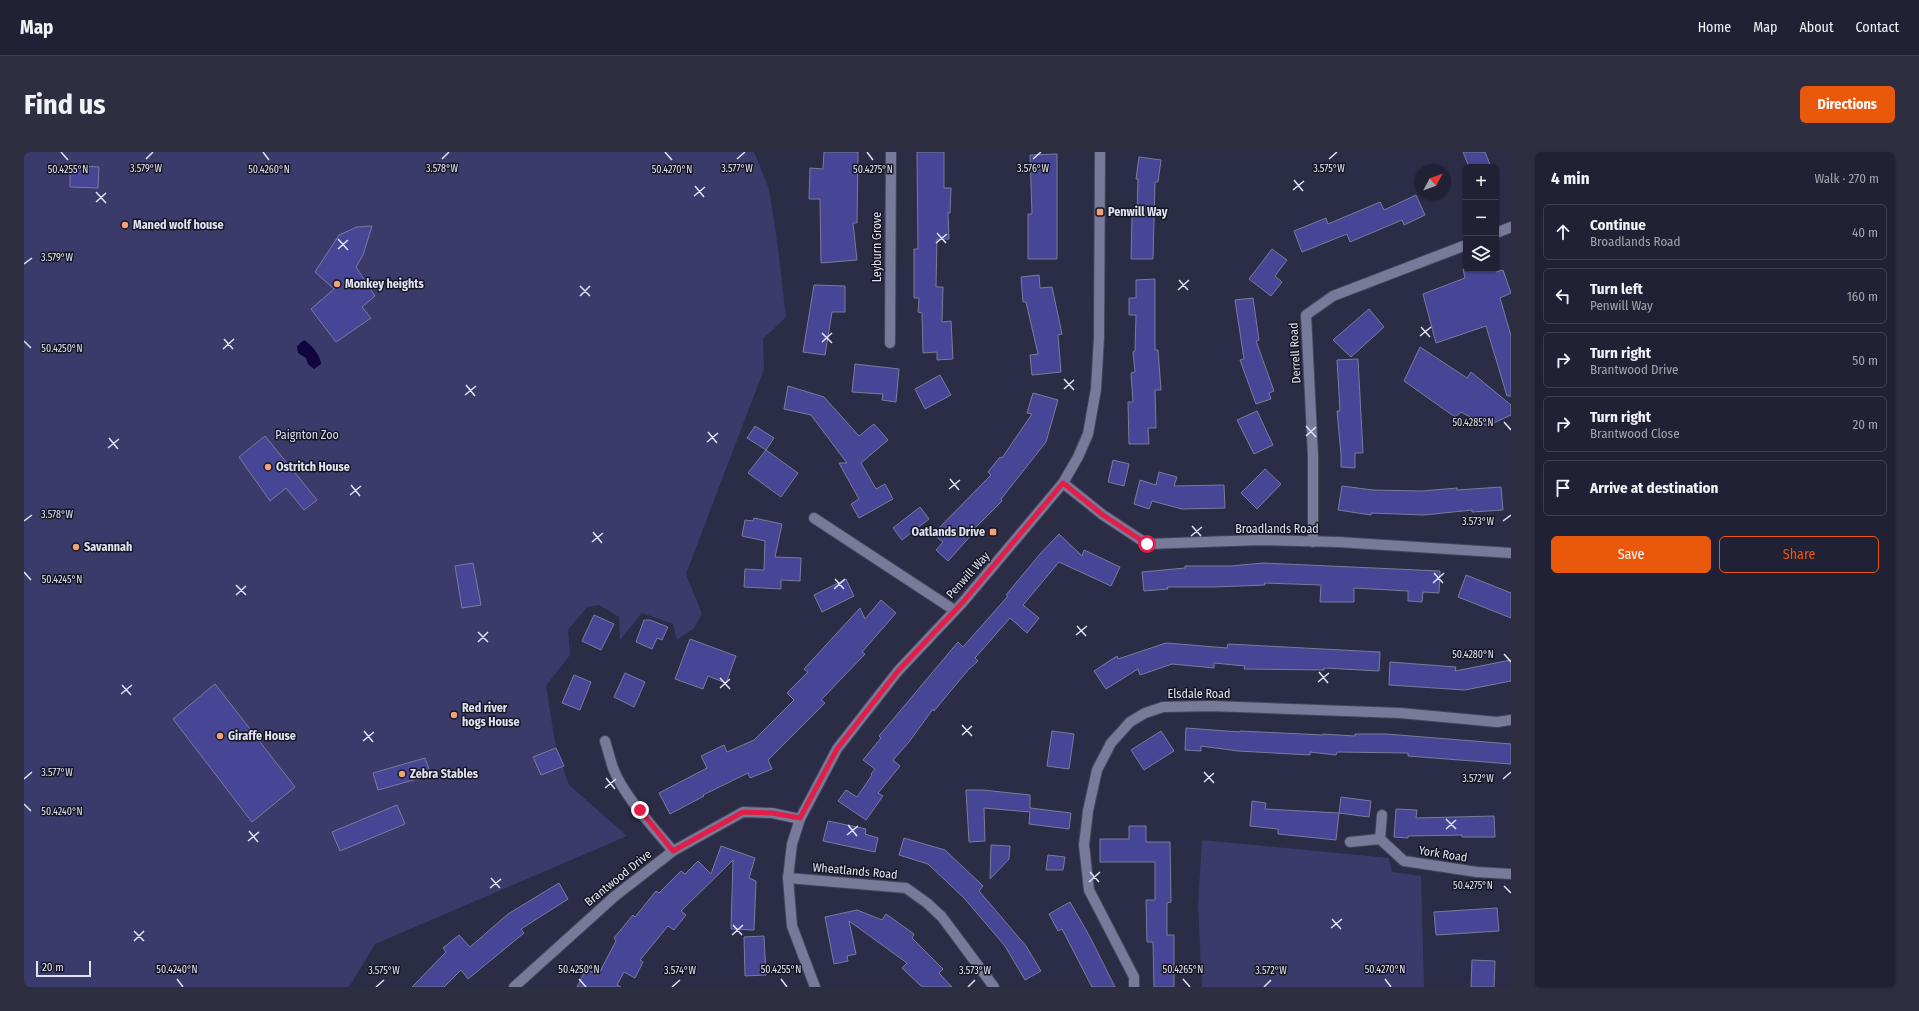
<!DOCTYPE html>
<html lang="en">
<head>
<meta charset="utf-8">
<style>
	:root { --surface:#202134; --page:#2d2e40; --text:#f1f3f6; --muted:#a2a3ac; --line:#3d3e4f; --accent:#ea580c }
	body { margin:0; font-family:"Fira Sans Condensed",sans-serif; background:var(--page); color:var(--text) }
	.controls { position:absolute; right:12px; top:12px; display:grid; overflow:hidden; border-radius:6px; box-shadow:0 1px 3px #0004 }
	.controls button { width:36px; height:36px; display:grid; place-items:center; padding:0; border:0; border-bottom:1px solid var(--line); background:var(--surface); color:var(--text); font:20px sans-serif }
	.compass { position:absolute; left:1391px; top:12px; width:36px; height:36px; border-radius:50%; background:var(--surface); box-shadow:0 1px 3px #0004; rotate:49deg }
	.scale { position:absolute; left:12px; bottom:10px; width:55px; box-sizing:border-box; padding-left:4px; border:2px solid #e1e3f4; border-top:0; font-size:11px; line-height:14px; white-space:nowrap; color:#e1e3f4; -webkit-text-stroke:3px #151622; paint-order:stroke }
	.stop { position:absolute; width:12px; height:12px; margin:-9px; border:3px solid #e11d48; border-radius:50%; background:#fff }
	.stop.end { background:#e11d48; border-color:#fff; box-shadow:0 1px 4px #0008 }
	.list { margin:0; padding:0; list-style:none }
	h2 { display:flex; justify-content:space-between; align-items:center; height:52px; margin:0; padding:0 16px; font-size:17px }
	h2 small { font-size:13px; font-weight:400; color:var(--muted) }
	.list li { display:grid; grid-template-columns:26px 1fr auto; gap:12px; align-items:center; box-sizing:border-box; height:56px; margin:0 8px 8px; padding:0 8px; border:1px solid var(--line); border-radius:6px }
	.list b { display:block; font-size:15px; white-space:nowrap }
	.list p { margin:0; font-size:13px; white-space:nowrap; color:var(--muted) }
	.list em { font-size:13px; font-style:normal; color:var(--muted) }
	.actions { display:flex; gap:8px; padding:12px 16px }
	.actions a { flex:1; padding:9px 0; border:1px solid var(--accent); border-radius:6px; text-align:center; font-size:14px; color:var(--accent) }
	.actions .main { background:var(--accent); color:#fff }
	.icon { flex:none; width:22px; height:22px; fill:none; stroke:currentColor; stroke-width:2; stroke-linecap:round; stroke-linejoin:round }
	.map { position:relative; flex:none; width:1487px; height:835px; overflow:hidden; border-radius:6px }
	header { display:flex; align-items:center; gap:24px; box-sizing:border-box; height:56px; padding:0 20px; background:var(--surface); border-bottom:1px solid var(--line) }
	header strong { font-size:19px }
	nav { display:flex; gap:22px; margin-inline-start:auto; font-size:14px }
	.intro { display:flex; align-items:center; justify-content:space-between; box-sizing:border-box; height:96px; padding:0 24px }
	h1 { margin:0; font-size:28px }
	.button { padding:10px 18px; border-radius:6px; background:var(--accent); color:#fff; font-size:14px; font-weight:700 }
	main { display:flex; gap:24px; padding:0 24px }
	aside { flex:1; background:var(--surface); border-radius:6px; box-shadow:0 1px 3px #0004 }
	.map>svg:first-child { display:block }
	.green { fill:#3a3b6a }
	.water { fill:#110540 }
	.building { fill:#474595; stroke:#797c9b }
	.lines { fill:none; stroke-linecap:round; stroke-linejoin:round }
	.minor-casing { stroke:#45465c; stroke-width:12 }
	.tertiary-casing { stroke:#45465c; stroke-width:12 }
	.minor { stroke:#787a99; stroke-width:10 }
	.tertiary { stroke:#787a99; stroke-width:10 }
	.route { stroke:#e11d48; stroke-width:5 }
	.ticks { fill:none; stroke:#e1e3f4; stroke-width:1.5 }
	.poi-dot { fill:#efa376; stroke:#151622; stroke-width:1.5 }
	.labels { text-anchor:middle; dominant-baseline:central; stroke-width:3; stroke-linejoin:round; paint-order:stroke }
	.poi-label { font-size:12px; font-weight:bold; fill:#e1e3f4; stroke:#151622; text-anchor:start }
	.street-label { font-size:12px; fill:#e1e3f4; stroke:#151622 }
	.park-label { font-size:12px; fill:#dbddf4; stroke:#151622 }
	.ticks-label { font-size:10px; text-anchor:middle; fill:#e1e3f4; stroke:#151622; stroke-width:3; stroke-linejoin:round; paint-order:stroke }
</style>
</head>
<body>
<header>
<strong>Map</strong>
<nav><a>Home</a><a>Map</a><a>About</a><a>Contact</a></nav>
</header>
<div class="intro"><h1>Find us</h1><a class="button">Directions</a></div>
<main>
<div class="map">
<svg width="1487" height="835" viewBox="0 0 1487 835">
	<rect width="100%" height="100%" fill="#2b2c46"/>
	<g class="green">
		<path d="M 0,0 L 730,0 L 745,37 L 754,96 L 762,165 L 739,187 L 740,217 L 662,422 L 678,462 L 670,476 L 653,488 L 649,472 L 618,461 L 596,488 L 595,465 L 575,453 L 563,455 L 544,478 L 546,503 L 522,534 L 532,596 L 545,633 L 603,684 L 351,792 L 325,835 L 0,835 Z"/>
		<path d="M 1178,688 L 1365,706 L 1368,720 L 1397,724 L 1400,835 L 1178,835 L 1174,753 Z"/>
	</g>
	<path class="water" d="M 280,188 C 287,192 297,204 297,212 L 290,217 L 284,212 L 282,206 L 274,201 L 273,194 Z"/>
	<g class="building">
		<path d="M 800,0 L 834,0 L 833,71 L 829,71 L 833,108 L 797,111 L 796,47 L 785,47 L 786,16 L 799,17 Z"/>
		<path d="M 893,0 L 920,0 L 920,36 L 927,36 L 926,61 L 924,61 L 925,87 L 913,87 L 912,135 L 919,135 L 918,170 L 927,169 L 929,207 L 913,208 L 913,200 L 899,201 L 898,161 L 894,160 L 895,146 L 890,146 L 890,97 L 894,97 Z"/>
		<path d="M 1439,0 L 1461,0 L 1467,15 L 1445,15 Z"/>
		<path d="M 1033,2 L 1033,107 L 1004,107 L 1004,62 L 1008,62 L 1006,3 Z"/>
		<path d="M 1115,5 L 1137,8 L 1134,30 L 1131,30 L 1129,107 L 1107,107 L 1108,65 L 1113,65 L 1114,27 L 1112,27 Z"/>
		<path d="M 46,13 L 75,15 L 74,36 L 46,35 Z"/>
		<path d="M 1392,43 L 1401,63 L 1380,73 L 1378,68 L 1326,90 L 1323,82 L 1278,100 L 1270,79 L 1302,66 L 1304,72 L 1356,50 L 1360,58 Z"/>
		<path d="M 348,74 L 339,103 L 332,115 L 351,144 L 338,155 L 347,166 L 312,190 L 287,157 L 310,137 L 291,120 L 315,83 L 333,75 Z"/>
		<path d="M 1248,97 L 1263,108 L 1251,124 L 1258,130 L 1247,144 L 1225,127 Z"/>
		<path d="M 1439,117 L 1471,117 L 1472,120 L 1479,118 L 1487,141 L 1476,146 L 1487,184 L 1487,244 L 1483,244 L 1462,174 L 1412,191 L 1399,142 L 1441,126 Z"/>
		<path d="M 1015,123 L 1016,136 L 1028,135 L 1038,182 L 1034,183 L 1037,220 L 1008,223 L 1006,203 L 1014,202 L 1002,150 L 999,150 L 997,125 Z"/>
		<path d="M 1131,127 L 1131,198 L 1134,198 L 1137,238 L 1131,238 L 1132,276 L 1124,276 L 1125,292 L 1105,292 L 1104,250 L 1109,250 L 1107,221 L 1111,220 L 1109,200 L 1111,199 L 1112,163 L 1105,163 L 1105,146 L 1112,146 L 1112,128 Z"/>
		<path d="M 790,133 L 821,134 L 821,160 L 808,160 L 801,203 L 779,200 Z"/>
		<path d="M 1229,146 L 1235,188 L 1232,189 L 1250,239 L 1245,241 L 1247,247 L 1232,252 L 1216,208 L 1220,207 L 1211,148 Z"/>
		<path d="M 1345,157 L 1360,175 L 1327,205 L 1309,188 Z"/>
		<path d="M 1396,195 L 1443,226 L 1447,220 L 1487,253 L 1487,263 L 1463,274 L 1437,260 L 1431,265 L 1380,229 Z"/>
		<path d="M 1334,207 L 1339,301 L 1331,301 L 1331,316 L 1317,315 L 1317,302 L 1313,259 L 1316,259 L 1313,208 Z"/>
		<path d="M 831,212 L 875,217 L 872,250 L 858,248 L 859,242 L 828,240 Z"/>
		<path d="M 916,223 L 927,243 L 901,257 L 891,237 Z"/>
		<path d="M 764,234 L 800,245 L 835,284 L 850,272 L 864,288 L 837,311 L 852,337 L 861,332 L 869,347 L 835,366 L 827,352 L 835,347 L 815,311 L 823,311 L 787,263 L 760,257 Z"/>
		<path d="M 1009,241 L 1034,248 L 1022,290 L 977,347 L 978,349 L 948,379 L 950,380 L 924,409 L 912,398 L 919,390 L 909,382 L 967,323 L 964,320 L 976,305 L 978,306 L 1008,262 L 1003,261 Z"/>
		<path d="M 1233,259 L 1249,293 L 1230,302 L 1213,268 Z"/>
		<path d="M 731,274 L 750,286 L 742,298 L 723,286 Z"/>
		<path d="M 241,284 L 293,348 L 280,358 L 262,336 L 246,349 L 215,305 Z"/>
		<path d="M 742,298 L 774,321 L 757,345 L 724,321 Z"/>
		<path d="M 1089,308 L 1105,312 L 1100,334 L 1084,330 Z"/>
		<path d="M 1241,317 L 1257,332 L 1233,357 L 1217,341 Z"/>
		<path d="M 1135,320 L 1153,325 L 1150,334 L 1200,333 L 1201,356 L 1158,357 L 1128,349 L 1125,357 L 1110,352 L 1116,328 L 1132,333 Z"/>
		<path d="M 1318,334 L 1349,338 L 1398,339 L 1433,336 L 1433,338 L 1477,335 L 1479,358 L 1448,360 L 1448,358 L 1400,363 L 1347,361 L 1347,363 L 1314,358 Z"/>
		<path d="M 896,355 L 905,367 L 878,388 L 869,376 Z"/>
		<path d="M 730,366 L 758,372 L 751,405 L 777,406 L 776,429 L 757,428 L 757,437 L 720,435 L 721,417 L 740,418 L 741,389 L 718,384 L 721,368 L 729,369 Z"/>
		<path d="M 1035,382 L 1058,404 L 1060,398 L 1096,415 L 1087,434 L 1035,410 L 999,453 L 1015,466 L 1003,481 L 986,466 L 951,506 L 954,509 L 944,518 L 910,559 L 909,557 L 885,590 L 869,608 L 876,614 L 854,641 L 859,644 L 842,668 L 814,649 L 822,638 L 833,645 L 848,623 L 847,622 L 851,617 L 839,608 L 857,586 L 855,584 L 934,490 L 939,495 L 984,444 L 982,443 L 1016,402 Z"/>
		<path d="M 449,411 L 457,453 L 438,456 L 431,414 Z"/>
		<path d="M 1239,411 L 1416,419 L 1415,441 L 1399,440 L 1398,450 L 1384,449 L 1384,439 L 1330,436 L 1330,450 L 1296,450 L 1297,433 L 1240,431 L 1241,433 L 1190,435 L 1143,435 L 1144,437 L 1120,439 L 1118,420 L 1161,416 L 1161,414 L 1207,414 Z"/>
		<path d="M 1442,423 L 1487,441 L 1487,466 L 1434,445 Z"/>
		<path d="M 822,427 L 830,444 L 798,460 L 790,443 Z"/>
		<path d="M 857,448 L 872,461 L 838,500 L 841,502 L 797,548 L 801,551 L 744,608 L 748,617 L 726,626 L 724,621 L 679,643 L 680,644 L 646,662 L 635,641 L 683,616 L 677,604 L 700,593 L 703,600 L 730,588 L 770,548 L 763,541 L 784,520 L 780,517 L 836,456 L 841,467 Z"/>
		<path d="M 570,463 L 590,472 L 577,498 L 558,489 Z"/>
		<path d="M 620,468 L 626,468 L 644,475 L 638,488 L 633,486 L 628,497 L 612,490 Z"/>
		<path d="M 666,487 L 712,504 L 702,531 L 684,524 L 679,537 L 651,527 Z"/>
		<path d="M 1142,491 L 1203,496 L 1204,492 L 1356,500 L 1355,519 L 1300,516 L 1300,518 L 1220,517 L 1221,514 L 1190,511 L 1190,516 L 1148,512 L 1116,523 L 1114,517 L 1082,537 L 1070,519 L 1093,504 L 1094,507 Z"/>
		<path d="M 1487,508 L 1487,529 L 1441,538 L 1365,533 L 1366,510 L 1432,515 L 1431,519 Z"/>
		<path d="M 601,521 L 621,530 L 610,555 L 590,545 Z"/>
		<path d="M 550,523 L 567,530 L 556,558 L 538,551 Z"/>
		<path d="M 191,532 L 271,635 L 228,670 L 149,567 Z"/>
		<path d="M 1162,576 L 1216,580 L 1216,579 L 1299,583 L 1299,582 L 1331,584 L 1331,582 L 1362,582 L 1487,592 L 1487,612 L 1384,604 L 1384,601 L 1313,600 L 1312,603 L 1286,600 L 1286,603 L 1214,599 L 1177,594 L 1177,599 L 1161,598 Z"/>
		<path d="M 1028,579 L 1050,582 L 1045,617 L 1023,614 Z"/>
		<path d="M 1137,579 L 1150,599 L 1120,618 L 1107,598 Z"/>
		<path d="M 532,596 L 540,614 L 517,623 L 509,605 Z"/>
		<path d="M 401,606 L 407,623 L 354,638 L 349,621 Z"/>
		<path d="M 942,638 L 959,638 L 1006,643 L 1006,656 L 1047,661 L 1045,677 L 1005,672 L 1006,660 L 960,656 L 961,689 L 945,690 Z"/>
		<path d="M 1317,645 L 1347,649 L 1345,665 L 1315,661 Z"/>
		<path d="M 1228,649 L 1242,651 L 1241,657 L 1315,661 L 1312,688 L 1254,682 L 1254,677 L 1226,674 Z"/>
		<path d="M 373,653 L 381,672 L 316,699 L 308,680 Z"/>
		<path d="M 1372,657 L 1393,658 L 1392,666 L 1470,664 L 1471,685 L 1438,685 L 1438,683 L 1384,684 L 1384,686 L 1370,685 Z"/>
		<path d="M 804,669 L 842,677 L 841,682 L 854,686 L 851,700 L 799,689 Z"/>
		<path d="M 1105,674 L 1122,674 L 1122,690 L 1146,690 L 1147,750 L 1143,751 L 1143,783 L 1150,783 L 1150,835 L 1130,835 L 1129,790 L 1123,790 L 1122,748 L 1131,748 L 1131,710 L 1076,710 L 1076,687 L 1105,687 Z"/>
		<path d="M 880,686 L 921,698 L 959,734 L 955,739 L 1002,794 L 1017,819 L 1001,828 L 981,794 L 940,746 L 904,712 L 875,703 Z"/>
		<path d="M 967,693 L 986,694 L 985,707 L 966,727 Z"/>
		<path d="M 697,694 L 731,706 L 725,726 L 732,729 L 730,778 L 707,777 L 709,708 L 657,759 L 662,763 L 650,778 L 644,774 L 616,808 L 619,810 L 611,826 L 600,820 L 593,833 L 597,835 L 553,835 L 562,817 L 574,823 L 592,789 L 590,786 L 609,763 L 611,765 L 632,739 L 635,741 L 657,719 L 661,722 L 674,709 L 687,722 Z"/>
		<path d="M 1024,703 L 1041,705 L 1039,718 L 1022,718 Z"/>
		<path d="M 535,731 L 544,747 L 497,777 L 500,781 L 444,827 L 437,818 L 420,835 L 388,835 L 422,800 L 419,796 L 435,783 L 446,795 L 484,762 Z"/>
		<path d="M 1046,750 L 1066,785 L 1091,835 L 1068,835 L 1038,777 L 1034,779 L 1025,762 Z"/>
		<path d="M 1473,756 L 1475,779 L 1412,783 L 1410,760 Z"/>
		<path d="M 833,758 L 858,768 L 862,762 L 890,782 L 888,786 L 919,817 L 915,821 L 928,835 L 898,835 L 878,816 L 883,811 L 825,769 L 832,802 L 823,804 L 824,809 L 810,812 L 801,765 Z"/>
		<path d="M 740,784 L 742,823 L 721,824 L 720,785 Z"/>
		<path d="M 1448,808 L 1471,809 L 1470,835 L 1447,835 Z"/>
	</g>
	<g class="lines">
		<defs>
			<g id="minor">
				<path d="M 1472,81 L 1487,75"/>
				<path d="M 866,191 L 867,0"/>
				<path d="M 1039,331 L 1079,363 L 1123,392 L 1236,388 L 1314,390 L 1487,401"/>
				<path d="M 790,366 L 930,458"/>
				<path d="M 1289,390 L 1289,304 L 1282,163 L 1309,144 L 1442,93"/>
				<path d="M 581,589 C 584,598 586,607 589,616 C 599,643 630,676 649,699"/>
				<path d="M 1356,687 L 1358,663"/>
				<path d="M 1326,690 L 1356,687 L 1380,709 L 1453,720 L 1487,722"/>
				<path d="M 764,726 L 882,736 L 903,751 L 918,765 L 970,835"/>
				<path d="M 490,835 L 591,744 L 649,699 L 719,660 L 748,661 L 776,667"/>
				<path d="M 1110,835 L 1110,825 L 1065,738 L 1060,693 L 1064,659 L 1073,618 L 1087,591 L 1106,570 L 1121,561 L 1139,555 L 1187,554 L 1376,561 L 1473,570 L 1487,568"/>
			</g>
			<path id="tertiary" d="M 791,835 L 768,774 L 764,726 L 768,692 L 776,667 L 813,597 L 874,519 L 939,450 L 1039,331 L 1054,305 L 1064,282 L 1072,237 L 1075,185 L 1076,0"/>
		</defs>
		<use href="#minor" class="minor-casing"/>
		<use href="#tertiary" class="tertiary-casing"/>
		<use href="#minor" class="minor"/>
		<use href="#tertiary" class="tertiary"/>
	</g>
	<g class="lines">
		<path class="route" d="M 616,658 L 649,699 L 719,660 L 748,661 L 776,666 L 813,597 L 874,519 L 939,450 L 1039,331 L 1079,363 L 1123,392"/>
	</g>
	<path class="ticks" d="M 37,0 L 44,8M 239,0 L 245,8M 641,0 L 648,8M 843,0 L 849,8M 122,7 L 129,0M 418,7 L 425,0M 713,7 L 721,0M 1009,7 L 1017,0M 1305,7 L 1313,0M 1270,28 L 1279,39M 671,34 L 680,45M 1269,38 L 1280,29M 72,40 L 82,51M 670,44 L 681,35M 72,50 L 82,41M 913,81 L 922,91M 314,87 L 324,98M 912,91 L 923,82M 314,97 L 324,88M 0,112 L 8,106M 1155,128 L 1164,138M 556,134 L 566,144M 1154,138 L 1165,128M 556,144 L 566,134M 1397,175 L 1406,185M 798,181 L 808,191M 1396,184 L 1407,175M 200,187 L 209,197M 0,189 L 7,196M 798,190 L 808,181M 199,197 L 210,187M 1040,227 L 1050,238M 442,233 L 451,244M 1040,237 L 1050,228M 441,243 L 452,234M 1480,270 L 1487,278M 1282,274 L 1292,285M 684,280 L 693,291M 1282,284 L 1292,275M 85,286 L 94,297M 683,290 L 694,281M 84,296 L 95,287M 926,327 L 935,338M 327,333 L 336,344M 925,337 L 936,328M 326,343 L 337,334M 0,369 L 8,363M 1479,369 L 1487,363M 1168,374 L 1177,384M 569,380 L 578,391M 1167,384 L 1178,375M 568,390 L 579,381M 0,420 L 7,428M 1410,421 L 1419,431M 811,427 L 820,437M 1409,431 L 1420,421M 212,433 L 222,443M 810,437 L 821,427M 212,443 L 222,434M 1053,474 L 1062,484M 454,480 L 464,490M 1052,483 L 1063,474M 454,490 L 464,480M 1480,502 L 1487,510M 1295,520 L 1304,531M 696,526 L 706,537M 1294,530 L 1305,521M 98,533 L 107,543M 696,536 L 706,527M 97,542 L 108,533M 938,573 L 948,584M 340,579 L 349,590M 938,583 L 948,574M 339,589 L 350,580M 1180,620 L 1190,631M 582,626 L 591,637M 0,627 L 8,620M 1479,627 L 1487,620M 1180,630 L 1190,621M 581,636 L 592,627M 0,652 L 7,659M 1422,667 L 1432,677M 824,673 L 833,684M 1422,677 L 1432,668M 225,679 L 234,690M 823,683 L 834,674M 224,689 L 235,680M 1066,720 L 1075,730M 467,726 L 476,736M 1065,730 L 1076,720M 1480,734 L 1487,741M 466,736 L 477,727M 1308,767 L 1317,777M 709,773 L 718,783M 1307,776 L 1318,767M 110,779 L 120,789M 708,783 L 719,773M 110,789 L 120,779M 153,827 L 159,835M 555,827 L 562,835M 757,827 L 763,835M 1159,827 L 1166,835M 1361,827 L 1367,835M 352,835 L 360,828M 648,835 L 656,828M 944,835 L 951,828M 1240,835 L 1247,828"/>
	<g class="poi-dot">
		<rect x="1072" y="56" width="8" height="8" rx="2"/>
		<circle cx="101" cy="73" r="4"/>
		<circle cx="313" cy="132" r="4"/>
		<circle cx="244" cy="315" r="4"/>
		<rect x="965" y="376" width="8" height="8" rx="2"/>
		<circle cx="52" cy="395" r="4"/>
		<circle cx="430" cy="563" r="4"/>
		<circle cx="196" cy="584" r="4"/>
		<circle cx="378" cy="622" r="4"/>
	</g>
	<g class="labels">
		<g class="poi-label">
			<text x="1084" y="60">Penwill Way</text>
			<text x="109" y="73">Maned wolf house</text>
			<text x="321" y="132">Monkey heights</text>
			<text x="252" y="315">Ostritch House</text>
			<text x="961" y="380" text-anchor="end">Oatlands Drive</text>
			<text x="60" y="395">Savannah</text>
			<text x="438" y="556">Red river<tspan x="438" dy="14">hogs House</tspan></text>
			<text x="204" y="584">Giraffe House</text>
			<text x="386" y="622">Zebra Stables</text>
		</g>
		<g class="street-label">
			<text transform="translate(853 95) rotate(-90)">Leyburn Grove</text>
			<text transform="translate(1271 201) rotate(-93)">Derrell Road</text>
			<text x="1253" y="377">Broadlands Road</text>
			<text transform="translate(944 423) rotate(-48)">Penwill Way</text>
			<text x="1175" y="542">Elsdale Road</text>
			<text transform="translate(1419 702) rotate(9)">York Road</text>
			<text transform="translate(831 719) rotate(5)">Wheatlands Road</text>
			<text transform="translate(594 726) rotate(-39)">Brantwood Drive</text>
		</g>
		<g class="park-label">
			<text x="283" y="283">Paignton Zoo</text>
		</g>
	</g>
	<g class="ticks-label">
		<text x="122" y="20">3.579°W</text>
		<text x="418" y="20">3.578°W</text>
		<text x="713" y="20">3.577°W</text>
		<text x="1009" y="20">3.576°W</text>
		<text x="1305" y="20">3.575°W</text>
		<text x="44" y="21">50.4255°N</text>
		<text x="245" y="21">50.4260°N</text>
		<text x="648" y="21">50.4270°N</text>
		<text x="849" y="21">50.4275°N</text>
		<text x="33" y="109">3.579°W</text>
		<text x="38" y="200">50.4250°N</text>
		<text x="1449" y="274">50.4285°N</text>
		<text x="33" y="366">3.578°W</text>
		<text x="1454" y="373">3.573°W</text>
		<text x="38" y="431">50.4245°N</text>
		<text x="1449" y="506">50.4280°N</text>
		<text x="33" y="624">3.577°W</text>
		<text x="1454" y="630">3.572°W</text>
		<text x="38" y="663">50.4240°N</text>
		<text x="1449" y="737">50.4275°N</text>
		<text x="153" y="821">50.4240°N</text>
		<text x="555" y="821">50.4250°N</text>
		<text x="757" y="821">50.4255°N</text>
		<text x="1159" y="821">50.4265°N</text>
		<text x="1361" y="821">50.4270°N</text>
		<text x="360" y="822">3.575°W</text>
		<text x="656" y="822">3.574°W</text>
		<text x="951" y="822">3.573°W</text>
		<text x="1247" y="822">3.572°W</text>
	</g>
</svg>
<div class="controls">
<button>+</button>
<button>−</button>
<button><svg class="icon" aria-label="layers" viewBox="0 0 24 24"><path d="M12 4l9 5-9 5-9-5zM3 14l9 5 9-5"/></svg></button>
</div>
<svg class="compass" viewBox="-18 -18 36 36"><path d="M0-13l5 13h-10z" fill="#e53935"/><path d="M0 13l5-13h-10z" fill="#a2a3ac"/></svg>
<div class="scale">20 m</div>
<div class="stop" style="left:1123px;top:392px"></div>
<div class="stop end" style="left:616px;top:658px"></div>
</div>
<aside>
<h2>4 min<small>Walk · 270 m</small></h2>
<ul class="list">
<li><svg class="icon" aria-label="ahead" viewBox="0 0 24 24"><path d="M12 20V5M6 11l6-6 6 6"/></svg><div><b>Continue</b><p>Broadlands Road</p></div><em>40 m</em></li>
<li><svg class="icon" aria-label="left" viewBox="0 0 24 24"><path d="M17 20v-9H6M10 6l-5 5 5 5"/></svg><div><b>Turn left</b><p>Penwill Way</p></div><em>160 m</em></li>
<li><svg class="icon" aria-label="right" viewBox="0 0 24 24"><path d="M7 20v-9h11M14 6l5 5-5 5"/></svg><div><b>Turn right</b><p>Brantwood Drive</p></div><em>50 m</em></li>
<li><svg class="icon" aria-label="right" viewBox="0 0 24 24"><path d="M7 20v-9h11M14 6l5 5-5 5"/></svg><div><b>Turn right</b><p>Brantwood Close</p></div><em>20 m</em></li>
<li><svg class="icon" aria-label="arrive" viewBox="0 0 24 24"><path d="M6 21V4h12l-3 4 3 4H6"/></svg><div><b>Arrive at destination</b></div></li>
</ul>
<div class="actions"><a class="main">Save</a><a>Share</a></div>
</aside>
</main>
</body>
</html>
